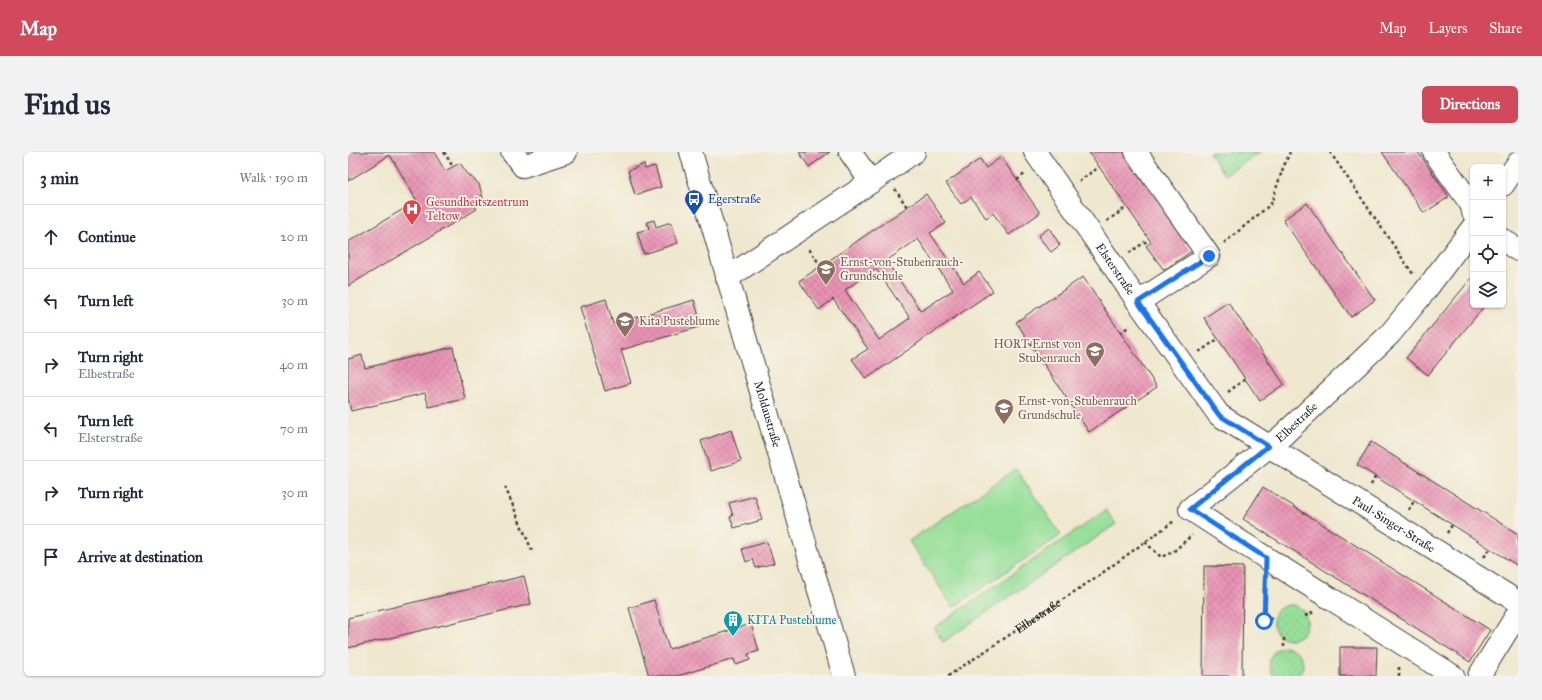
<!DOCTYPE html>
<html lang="en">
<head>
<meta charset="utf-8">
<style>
	:root { --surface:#fff; --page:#f2f2f3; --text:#1f2937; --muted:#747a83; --line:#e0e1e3; --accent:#d1495b }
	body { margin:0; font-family:"IM FELL Great Primer",serif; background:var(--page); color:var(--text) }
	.controls { position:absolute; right:12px; top:12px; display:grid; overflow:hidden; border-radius:6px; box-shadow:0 1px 3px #0004 }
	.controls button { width:36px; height:36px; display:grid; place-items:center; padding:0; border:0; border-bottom:1px solid var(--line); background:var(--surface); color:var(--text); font:20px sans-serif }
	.stop { position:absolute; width:12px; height:12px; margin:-9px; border:3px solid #1a73e8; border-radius:50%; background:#fff }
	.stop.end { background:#1a73e8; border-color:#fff; box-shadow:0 1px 4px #0008 }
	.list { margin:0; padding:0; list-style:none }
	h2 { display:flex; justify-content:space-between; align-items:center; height:52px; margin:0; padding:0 16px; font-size:17px }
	h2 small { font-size:13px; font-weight:400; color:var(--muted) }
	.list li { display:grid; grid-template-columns:26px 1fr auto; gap:12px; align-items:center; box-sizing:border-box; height:64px; padding:0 16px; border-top:1px solid var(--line) }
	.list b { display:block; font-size:15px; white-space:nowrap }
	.list p { margin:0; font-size:13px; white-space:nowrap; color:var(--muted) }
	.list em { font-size:13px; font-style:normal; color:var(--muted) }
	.icon { flex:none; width:22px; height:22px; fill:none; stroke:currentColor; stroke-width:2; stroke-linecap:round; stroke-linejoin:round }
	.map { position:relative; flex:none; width:1170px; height:524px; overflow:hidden; border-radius:6px }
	header { display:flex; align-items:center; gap:24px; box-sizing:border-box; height:56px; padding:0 20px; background:var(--accent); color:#fff }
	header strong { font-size:19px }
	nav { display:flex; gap:22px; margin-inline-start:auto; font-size:14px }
	.intro { display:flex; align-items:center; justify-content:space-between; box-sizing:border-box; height:96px; padding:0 24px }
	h1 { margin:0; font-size:28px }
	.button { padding:10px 18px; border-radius:6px; background:var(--accent); color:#fff; font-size:14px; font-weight:700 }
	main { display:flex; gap:24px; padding:0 24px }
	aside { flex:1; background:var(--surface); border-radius:6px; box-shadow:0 1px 3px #0004 }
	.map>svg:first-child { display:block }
	.grass { fill:#97df9a; stroke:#5a7e5b }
	.park { fill:url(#park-dots); stroke:#5a7e5b }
	.building { fill:url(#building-cross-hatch); fill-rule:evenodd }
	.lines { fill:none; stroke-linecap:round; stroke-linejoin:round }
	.minor-casing { stroke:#3c3a37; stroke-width:24 }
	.path { stroke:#3c3a37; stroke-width:2.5; stroke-dasharray:3 3; stroke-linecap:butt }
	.minor { stroke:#fff; stroke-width:22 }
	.route { stroke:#1a73e8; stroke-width:5 }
	.labels { text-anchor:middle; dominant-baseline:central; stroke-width:3.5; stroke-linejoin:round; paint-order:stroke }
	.transit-label { font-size:12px; fill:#164399; stroke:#f7f3e8; text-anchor:start }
	.health-label { font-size:12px; fill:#be3a42; stroke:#f7f3e8; text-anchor:start }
	.education-label { font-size:12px; fill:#785e54; stroke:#f7f3e8; text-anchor:start }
	.street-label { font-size:12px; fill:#1c1c1c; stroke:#f7f3e8 }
	.culture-label { font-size:12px; fill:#0d838f; stroke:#f7f3e8; text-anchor:start }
</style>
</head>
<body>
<header>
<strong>Map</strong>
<nav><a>Map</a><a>Layers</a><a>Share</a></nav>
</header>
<div class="intro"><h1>Find us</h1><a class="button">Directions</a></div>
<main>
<aside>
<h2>3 min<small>Walk · 190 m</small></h2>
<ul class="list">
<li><svg class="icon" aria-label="ahead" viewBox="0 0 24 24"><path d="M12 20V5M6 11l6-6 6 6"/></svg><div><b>Continue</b></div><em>20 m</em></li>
<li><svg class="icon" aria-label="left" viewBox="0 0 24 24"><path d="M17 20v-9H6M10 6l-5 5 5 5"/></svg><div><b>Turn left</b></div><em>30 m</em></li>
<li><svg class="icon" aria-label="right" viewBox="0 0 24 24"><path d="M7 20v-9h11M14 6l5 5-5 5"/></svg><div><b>Turn right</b><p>Elbestraße</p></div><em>40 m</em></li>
<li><svg class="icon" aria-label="left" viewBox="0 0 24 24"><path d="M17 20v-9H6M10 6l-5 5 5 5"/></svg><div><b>Turn left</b><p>Elsterstraße</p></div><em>70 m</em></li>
<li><svg class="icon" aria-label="right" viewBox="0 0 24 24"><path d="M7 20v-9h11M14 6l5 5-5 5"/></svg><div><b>Turn right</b></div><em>30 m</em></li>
<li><svg class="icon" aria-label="arrive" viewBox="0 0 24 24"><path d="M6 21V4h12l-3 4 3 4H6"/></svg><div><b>Arrive at destination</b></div></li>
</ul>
</aside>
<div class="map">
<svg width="1170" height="524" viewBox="0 0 1170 524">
	<defs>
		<pattern id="park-dots" width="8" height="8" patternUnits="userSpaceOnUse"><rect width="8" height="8" fill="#97df9a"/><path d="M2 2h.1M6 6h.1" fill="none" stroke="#82bf84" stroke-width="1.8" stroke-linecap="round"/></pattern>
		<pattern id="building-cross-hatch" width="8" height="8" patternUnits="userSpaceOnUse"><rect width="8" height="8" fill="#e893b3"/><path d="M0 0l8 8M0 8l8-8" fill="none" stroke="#c67e99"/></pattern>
	</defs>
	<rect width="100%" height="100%" fill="#f7f3e8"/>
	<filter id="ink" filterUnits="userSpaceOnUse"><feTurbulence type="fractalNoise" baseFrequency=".025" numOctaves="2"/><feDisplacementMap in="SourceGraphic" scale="8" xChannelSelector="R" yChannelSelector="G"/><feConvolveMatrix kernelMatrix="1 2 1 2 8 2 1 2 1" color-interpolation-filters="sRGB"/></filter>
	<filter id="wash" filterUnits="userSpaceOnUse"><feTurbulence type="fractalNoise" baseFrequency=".012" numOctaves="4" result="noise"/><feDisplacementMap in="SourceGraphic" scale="16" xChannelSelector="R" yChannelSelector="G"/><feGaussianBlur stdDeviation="0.9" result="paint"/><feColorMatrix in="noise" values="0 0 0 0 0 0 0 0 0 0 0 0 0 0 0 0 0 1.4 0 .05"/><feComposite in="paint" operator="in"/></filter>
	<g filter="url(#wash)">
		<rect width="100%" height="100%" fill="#efe7ce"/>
		<g class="grass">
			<path d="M 668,317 L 713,383 L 605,455 L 561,389 Z"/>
			<path d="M 758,358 L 768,372 L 595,490 L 586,476 Z"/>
		</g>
		<g class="park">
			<path d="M 861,0 L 913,0 L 876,23 Z"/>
			<circle cx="942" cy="470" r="17"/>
			<path d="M 936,495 C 952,496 961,511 950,524 L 926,524 C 918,512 921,498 936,495 Z"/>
		</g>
		<g id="blocks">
			<g class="building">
				<path d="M 0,0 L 86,0 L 97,19 L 112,11 L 119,21 L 131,32 L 136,50 L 127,55 L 129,57 L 0,134 L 0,90 L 69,49 L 42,3 L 0,29 Z"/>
				<path d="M 451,0 L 482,0 L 461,15 Z"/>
				<path d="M 741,0 L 777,0 L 839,90 L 838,91 L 844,99 L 816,118 L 798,94 L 803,90 Z"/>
				<path d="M 1034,0 L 1070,0 L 1101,45 L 1076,61 Z"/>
				<path d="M 653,5 L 692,61 L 661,83 L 645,61 L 638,66 L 623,45 L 613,52 L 598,31 L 632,7 L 638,16 Z"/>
				<path d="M 296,12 L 297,17 L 307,14 L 313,35 L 287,43 L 280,19 Z"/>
				<path d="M 578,42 L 598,71 L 582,81 L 616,131 L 631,120 L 645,139 L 518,227 L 504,207 L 520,197 L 485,147 L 471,158 L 451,129 ZM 570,87 L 605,138 L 573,159 L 538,109 ZM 528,117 L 562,166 L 531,188 L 497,138 Z"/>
				<path d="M 959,51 L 1027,148 L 1003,165 L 935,68 Z"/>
				<path d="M 306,68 L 308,75 L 323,70 L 330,91 L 296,102 L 289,80 L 301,77 L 299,70 Z"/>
				<path d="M 701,76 L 712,93 L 703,100 L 690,84 Z"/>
				<path d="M 1125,124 L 1125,153 L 1137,153 L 1080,223 L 1058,206 Z"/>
				<path d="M 735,125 L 809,235 L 741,280 L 668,170 Z"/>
				<path d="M 258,147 L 265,172 L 346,148 L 354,174 L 273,198 L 283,231 L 257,239 L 232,155 Z"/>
				<path d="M 880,150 L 936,232 L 912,249 L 856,166 Z"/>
				<path d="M 105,195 L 117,247 L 81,255 L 77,241 L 3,259 L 0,246 L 0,207 L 14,203 L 17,216 Z"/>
				<path d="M 383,278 L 393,309 L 363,319 L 353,289 Z"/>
				<path d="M 1023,290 L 1170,382 L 1170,414 L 1009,313 Z"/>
				<path d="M 915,335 L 1142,478 L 1122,510 L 895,367 Z"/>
				<path d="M 407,344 L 414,368 L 386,376 L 382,365 L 385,364 L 381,351 Z"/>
				<path d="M 419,390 L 426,411 L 408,416 L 405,407 L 398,410 L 394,397 Z"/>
				<path d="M 856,414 L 895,415 L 894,524 L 855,524 Z"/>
				<path d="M 176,424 L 183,452 L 0,496 L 0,466 Z"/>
				<path d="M 306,448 L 321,497 L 403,472 L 411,499 L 400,502 L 402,508 L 388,513 L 386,507 L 329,524 L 301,524 L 281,456 Z"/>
				<path d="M 992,495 L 1029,495 L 1028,524 L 992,524 Z"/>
			</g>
		</g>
	</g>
	<g filter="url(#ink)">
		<use href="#blocks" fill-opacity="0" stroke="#3c3a37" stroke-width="1"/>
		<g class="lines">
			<defs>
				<g id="minor">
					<path d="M 164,0 L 175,14 L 218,0"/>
					<path id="s2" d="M 343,0 L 496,524"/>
					<path d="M 502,0 L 523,30"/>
					<path id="s3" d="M 687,0 L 790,150 L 871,263 L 1170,450"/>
					<path d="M 788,0 L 861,104 L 790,150"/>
					<path d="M 1086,0 L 1123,52 L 1125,60"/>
					<path d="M 1155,33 L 1170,11"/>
					<path d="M 1155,88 L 1170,98"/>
					<path d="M 379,126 L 523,30 L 566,0"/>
					<path id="s4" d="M 1105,524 C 1018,468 929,414 842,357 L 933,285 L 1042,182 L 1077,139 L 1125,75"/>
					<path d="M 1131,524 L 1170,461"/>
				</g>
			</defs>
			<use href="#minor" class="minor-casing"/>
			<g class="path">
				<path d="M 96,0 L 105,15"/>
				<path d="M 982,0 L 1065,122"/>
				<path d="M 669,28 L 678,21"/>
				<path d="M 731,29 L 751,15"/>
				<path d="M 547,37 L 559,55"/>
				<path d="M 1155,58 L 1158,53"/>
				<path d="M 759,69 L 779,55"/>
				<path d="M 876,91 L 923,52 L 935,16 L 942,0"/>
				<path d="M 461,97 L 473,114"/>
				<path d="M 781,101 L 797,90 L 801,92"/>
				<path d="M 772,181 L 782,174"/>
				<path d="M 851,200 L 870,187"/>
				<path d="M 880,240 L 897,227"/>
				<path d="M 1023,333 L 1027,325"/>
				<path d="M 157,335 L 185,401"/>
				<path d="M 1061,358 L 1066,349"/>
				<path d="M 1099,381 L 1104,373"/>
				<path d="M 797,390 L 813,405 L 825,400 L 844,383"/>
				<path d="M 1136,405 L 1142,397"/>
				<path d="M 916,463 L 925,468"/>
				<path d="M 957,464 L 966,460"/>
				<path d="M 916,469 L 917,429"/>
				<path d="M 936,495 L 936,486"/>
				<path id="s1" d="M 600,524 L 750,424 L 826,369"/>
				<path d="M 1051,524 L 1051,515"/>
			</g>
			<use href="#minor" class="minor"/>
		</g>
	</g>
	<g class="lines" filter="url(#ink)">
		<path class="route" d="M 861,104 L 790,150 L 871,263 L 920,294 L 842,357 L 918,406 L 916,469"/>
	</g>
	<defs>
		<symbol id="bus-pin" viewBox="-11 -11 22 30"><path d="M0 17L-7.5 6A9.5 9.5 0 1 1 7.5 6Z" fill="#1a4fb4" stroke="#f7f3e8"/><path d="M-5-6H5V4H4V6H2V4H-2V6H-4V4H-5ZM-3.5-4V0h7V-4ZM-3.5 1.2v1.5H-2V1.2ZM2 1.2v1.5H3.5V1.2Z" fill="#fff"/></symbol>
		<symbol id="hospital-pin" viewBox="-11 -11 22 30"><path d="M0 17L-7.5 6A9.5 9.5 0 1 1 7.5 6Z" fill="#e0444e" stroke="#f7f3e8"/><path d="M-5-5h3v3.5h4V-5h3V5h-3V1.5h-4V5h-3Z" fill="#fff"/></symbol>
		<symbol id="school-pin" viewBox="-11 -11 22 30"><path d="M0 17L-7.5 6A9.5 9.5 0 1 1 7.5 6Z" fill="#8d6e63" stroke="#f7f3e8"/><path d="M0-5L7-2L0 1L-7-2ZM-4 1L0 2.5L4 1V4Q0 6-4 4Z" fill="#fff"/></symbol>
		<symbol id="building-pin" viewBox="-11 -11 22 30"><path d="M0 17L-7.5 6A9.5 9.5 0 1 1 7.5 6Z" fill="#0f9aa8" stroke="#f7f3e8"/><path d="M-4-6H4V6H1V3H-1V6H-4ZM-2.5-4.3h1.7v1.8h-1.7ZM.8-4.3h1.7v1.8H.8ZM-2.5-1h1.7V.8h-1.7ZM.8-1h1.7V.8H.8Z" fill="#fff"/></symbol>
	</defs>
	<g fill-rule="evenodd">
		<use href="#bus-pin" x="335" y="36" width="22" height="30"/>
		<use href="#hospital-pin" x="53" y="46" width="22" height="30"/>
		<use href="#school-pin" x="467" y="106" width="22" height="30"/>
		<use href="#school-pin" x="266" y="158" width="22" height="30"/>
		<use href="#school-pin" x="736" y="188" width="22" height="30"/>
		<use href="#school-pin" x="645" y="245" width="22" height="30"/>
		<use href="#building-pin" x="374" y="457" width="22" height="30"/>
	</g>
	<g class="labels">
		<g class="transit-label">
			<text x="360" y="47">Egerstraße</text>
		</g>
		<g class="health-label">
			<text x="78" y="50">Gesundheitszentrum<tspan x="78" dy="14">Teltow</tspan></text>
		</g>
		<g class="education-label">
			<text x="492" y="110">Ernst-von-Stubenrauch-<tspan x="492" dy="14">Grundschule</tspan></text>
			<text x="291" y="169">Kita Pusteblume</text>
			<text x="733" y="192" text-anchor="end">HORT Ernst von<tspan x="733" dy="14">Stubenrauch</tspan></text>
			<text x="670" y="249">Ernst-von-Stubenrauch<tspan x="670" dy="14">Grundschule</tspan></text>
		</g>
		<g class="street-label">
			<text stroke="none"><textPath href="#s3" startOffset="142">Elsterstraße</textPath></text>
			<text stroke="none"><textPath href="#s2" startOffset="273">Moldaustraße</textPath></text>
			<text stroke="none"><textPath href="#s4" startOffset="449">Elbestraße</textPath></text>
			<text stroke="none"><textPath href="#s3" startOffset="527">Paul-Singer-Straße</textPath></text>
			<text stroke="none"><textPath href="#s1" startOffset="108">Elbestraße</textPath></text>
		</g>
		<g class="culture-label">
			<text x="399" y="468">KITA Pusteblume</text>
		</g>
	</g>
</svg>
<div class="controls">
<button>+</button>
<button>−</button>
<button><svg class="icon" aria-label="locate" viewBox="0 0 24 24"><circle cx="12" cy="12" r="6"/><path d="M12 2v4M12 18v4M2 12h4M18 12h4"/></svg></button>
<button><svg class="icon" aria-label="layers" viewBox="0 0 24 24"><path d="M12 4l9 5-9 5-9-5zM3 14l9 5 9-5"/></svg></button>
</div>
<div class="stop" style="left:916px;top:469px"></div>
<div class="stop end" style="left:861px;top:104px"></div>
</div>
</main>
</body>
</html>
